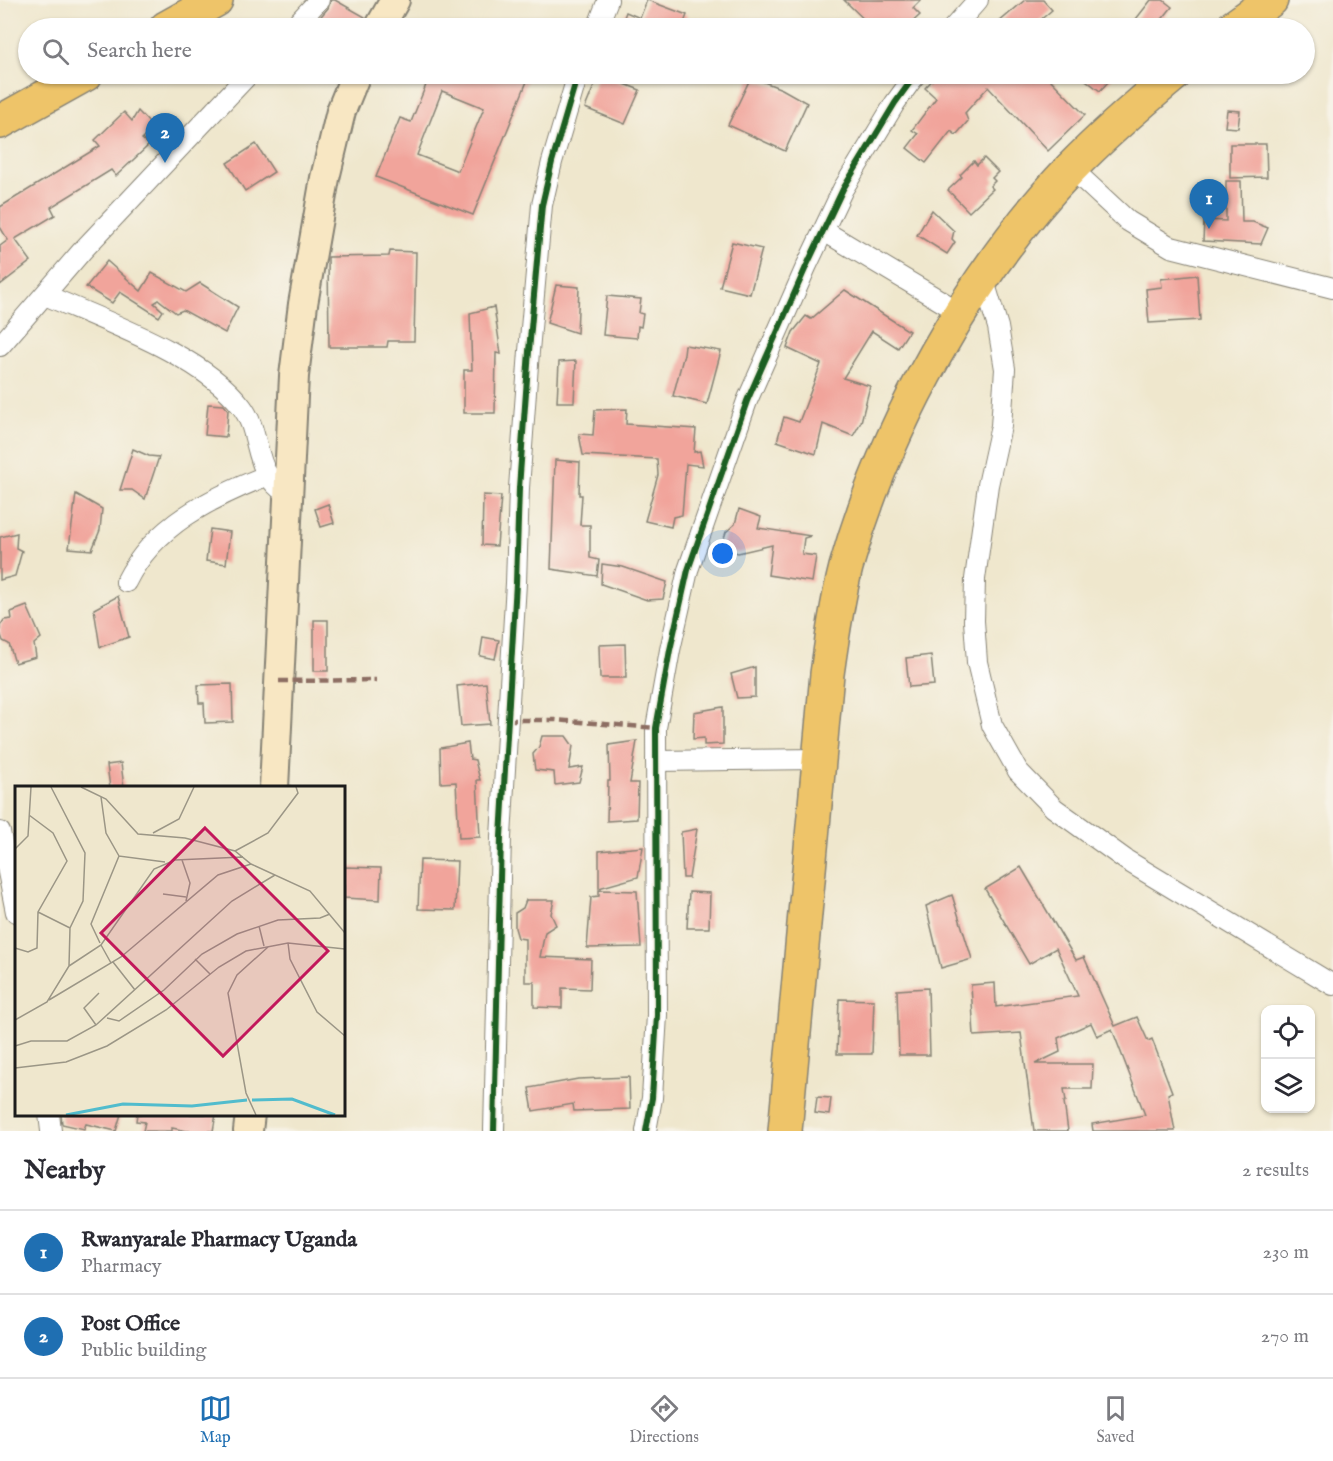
<!DOCTYPE html>
<html lang="en">
<head>
<meta charset="utf-8">
<style>
	:root { --surface:#fff; --page:#f7f7f7; --text:#2b2b33; --muted:#7c7c81; --line:#e1e1e2; --accent:#1f6fb2 }
	body { margin:0; font-family:"IM FELL English",serif; background:var(--page); color:var(--text) }
	.controls { position:absolute; right:18px; bottom:18px; display:grid; overflow:hidden; border-radius:12px; box-shadow:0 2px 4px #0004 }
	.controls button { width:54px; height:54px; display:grid; place-items:center; padding:0; border:0; border-bottom:2px solid var(--line); background:var(--surface); color:var(--text); font:30px sans-serif }
	.you { position:absolute; left:723px; top:554px; width:21px; height:21px; margin:-15px; border:4px solid #fff; border-radius:50%; background:#1a73e8; box-shadow:0 0 0 9px #1a73e833 }
	.badge { display:grid; place-items:center; width:39px; height:39px; border-radius:50%; background:var(--accent); color:#fff; font-size:20px; font-weight:700 }
	.pin { position:absolute; translate:-50% -50px; filter:drop-shadow(0 2px 3px #0008) }
	.pin::after { content:''; position:absolute; top:32px; width:21px; height:18px; background:inherit; clip-path:polygon(0 0,100% 0,50% 100%) }
	.list { margin:0; padding:0; list-style:none }
	h2 { display:flex; justify-content:space-between; align-items:center; height:78px; margin:0; padding:0 24px; font-size:26px }
	h2 small { font-size:20px; font-weight:400; color:var(--muted) }
	.list li { display:grid; grid-template-columns:39px 1fr auto; gap:18px; align-items:center; box-sizing:border-box; height:84px; padding:0 24px; border-top:2px solid var(--line) }
	.list b { display:block; font-size:22px; white-space:nowrap }
	.list p { margin:0; font-size:20px; white-space:nowrap; color:var(--muted) }
	.list em { font-size:20px; font-style:normal; color:var(--muted) }
	.icon { flex:none; width:33px; height:33px; fill:none; stroke:currentColor; stroke-width:2; stroke-linecap:round; stroke-linejoin:round }
	.map { position:relative; flex:none; width:1333px; height:1131px; overflow:hidden }
	.search { position:absolute; background:var(--surface); box-shadow:0 2px 4px #0004; left:18px; right:18px; top:18px; height:66px; display:flex; align-items:center; gap:15px; box-sizing:border-box; padding:0 21px; border-radius:33px; color:var(--muted); font-size:22px }
	.sheet { height:246px; background:var(--surface) }
	nav { display:flex; justify-content:space-around; align-items:center; box-sizing:border-box; height:84px; border-top:2px solid var(--line); background:var(--surface); font-size:16px; color:var(--muted) }
	nav a { display:grid; justify-items:center; gap:3px }
	nav .on { color:var(--accent) }
	.map>svg:first-child { display:block }
	.building { fill:#f1a49b; fill-rule:evenodd }
	.lines { fill:none; stroke-linecap:round; stroke-linejoin:round }
	.street-casing { stroke:#868274; stroke-width:22 }
	.secondary-casing { stroke:#868274; stroke-width:32 }
	.highway-casing { stroke:#868274; stroke-width:36 }
	.street { stroke:#fff; stroke-width:20 }
	.secondary { stroke:#f8e7c3; stroke-width:28 }
	.highway { stroke:#eec469; stroke-width:33 }
	.quiet { stroke:#8d6e63; stroke-width:4.5; stroke-dasharray:9 4.5; stroke-linecap:butt }
	.cycleway-casing { stroke:#f7f3e8; stroke-width:10 }
	.cycleway { stroke:#1b5e20; stroke-width:6 }
	.inset-river { fill:none; stroke:#51bccd; stroke-width:3 }
	.inset-road { fill:none; stroke:#9b9686; stroke-width:1.5 }
	.view { fill:#c2185b; fill-opacity:0.15; stroke:#c2185b; stroke-width:3 }
	.inset-edge { fill:none; stroke:#1c1c1c; stroke-width:3 }
</style>
</head>
<body>
<div class="map">
<svg width="1333" height="1131" viewBox="0 0 1333 1131">
	<rect width="100%" height="100%" fill="#f7f3e8"/>
	<filter id="ink" filterUnits="userSpaceOnUse"><feTurbulence type="fractalNoise" baseFrequency=".0167" numOctaves="2"/><feDisplacementMap in="SourceGraphic" scale="12" xChannelSelector="R" yChannelSelector="G"/><feConvolveMatrix kernelMatrix="1 2 1 2 8 2 1 2 1" color-interpolation-filters="sRGB"/></filter>
	<filter id="wash" filterUnits="userSpaceOnUse"><feTurbulence type="fractalNoise" baseFrequency=".008" numOctaves="4" result="noise"/><feDisplacementMap in="SourceGraphic" scale="24" xChannelSelector="R" yChannelSelector="G"/><feGaussianBlur stdDeviation="1.35" result="paint"/><feColorMatrix in="noise" values="0 0 0 0 0 0 0 0 0 0 0 0 0 0 0 0 0 1.4 0 .05"/><feComposite in="paint" operator="in"/></filter>
	<g filter="url(#wash)">
		<rect width="100%" height="100%" fill="#efe7cd"/>
		<g id="blocks">
			<g class="building">
				<path d="M 331,0 L 335,0 L 365,17 L 358,28 L 311,28 L 328,8 Z"/>
				<path d="M 647,0 L 687,15 L 682,28 L 620,28 L 626,12 L 640,18 Z"/>
				<path d="M 844,0 L 921,0 L 913,8 L 920,15 L 906,28 L 873,28 Z"/>
				<path d="M 1025,0 L 1043,0 L 1052,10 L 1031,28 L 1021,27 L 1020,28 L 992,28 Z"/>
				<path d="M 1151,0 L 1163,0 L 1172,7 L 1155,28 L 1149,28 L 1136,19 Z"/>
				<path d="M 398,74 L 530,74 L 473,215 L 376,177 L 400,118 L 411,122 L 426,85 ZM 442,91 L 484,108 L 458,171 L 417,155 Z"/>
				<path d="M 599,74 L 640,90 L 625,124 L 585,108 Z"/>
				<path d="M 938,74 L 1045,74 L 1085,115 L 1048,151 L 988,87 L 965,113 L 968,121 L 956,135 L 951,131 L 926,163 L 907,148 L 918,134 L 912,130 L 936,98 L 925,88 Z"/>
				<path d="M 1078,74 L 1115,74 L 1100,91 Z"/>
				<path d="M 751,77 L 782,89 L 807,103 L 785,151 L 728,125 Z"/>
				<path d="M 1227,110 L 1240,111 L 1238,128 L 1225,127 Z"/>
				<path d="M 138,111 L 154,128 L 142,139 L 149,145 L 116,176 L 111,170 L 51,207 L 55,215 L 15,239 L 31,261 L 0,285 L 0,246 L 8,240 L 0,227 L 0,207 L 100,146 L 95,140 L 124,112 L 132,121 Z"/>
				<path d="M 256,144 L 274,172 L 245,191 L 227,163 Z"/>
				<path d="M 1230,144 L 1266,144 L 1267,177 L 1230,178 Z"/>
				<path d="M 984,158 L 998,172 L 992,178 L 995,181 L 990,186 L 993,189 L 969,212 L 948,190 L 962,177 L 960,175 L 974,161 L 977,165 Z"/>
				<path d="M 1226,181 L 1241,181 L 1242,222 L 1253,222 L 1268,228 L 1261,244 L 1203,241 L 1204,220 L 1226,221 Z"/>
				<path d="M 932,210 L 954,231 L 952,239 L 955,242 L 947,254 L 917,235 Z"/>
				<path d="M 732,242 L 762,249 L 750,294 L 720,287 Z"/>
				<path d="M 390,251 L 416,252 L 414,341 L 388,341 L 387,347 L 329,347 L 328,257 L 389,256 Z"/>
				<path d="M 107,261 L 141,291 L 152,273 L 186,292 L 200,283 L 238,307 L 225,333 L 183,310 L 176,313 L 159,300 L 154,303 L 163,311 L 159,317 L 120,292 L 112,303 L 86,287 Z"/>
				<path d="M 1197,275 L 1200,320 L 1149,323 L 1146,289 L 1162,287 L 1161,279 Z"/>
				<path d="M 556,285 L 579,287 L 577,333 L 547,323 Z"/>
				<path d="M 845,290 L 909,331 L 898,348 L 872,331 L 843,378 L 870,386 L 861,422 L 853,436 L 823,424 L 816,454 L 777,441 L 784,417 L 799,422 L 821,364 L 787,348 L 793,332 L 806,316 L 811,319 Z"/>
				<path d="M 607,296 L 641,299 L 639,313 L 643,314 L 641,327 L 638,326 L 637,338 L 603,335 Z"/>
				<path d="M 494,307 L 501,354 L 496,353 L 495,413 L 464,413 L 464,370 L 472,370 L 470,313 Z"/>
				<path d="M 685,345 L 721,351 L 707,404 L 673,396 L 684,354 Z"/>
				<path d="M 576,361 L 574,402 L 557,402 L 559,362 Z"/>
				<path d="M 208,404 L 224,405 L 228,410 L 226,437 L 205,435 Z"/>
				<path d="M 627,409 L 626,424 L 696,429 L 694,452 L 700,451 L 703,466 L 686,464 L 682,515 L 673,517 L 671,527 L 645,521 L 658,475 L 657,459 L 583,455 L 579,434 L 593,435 L 595,410 Z"/>
				<path d="M 133,449 L 149,456 L 159,457 L 145,499 L 132,490 L 120,490 Z"/>
				<path d="M 555,460 L 580,462 L 579,495 L 582,495 L 580,525 L 590,525 L 590,558 L 599,560 L 597,576 L 551,569 Z"/>
				<path d="M 76,494 L 102,509 L 100,530 L 92,550 L 69,548 Z"/>
				<path d="M 483,495 L 501,496 L 497,546 L 482,545 Z"/>
				<path d="M 328,504 L 334,523 L 321,527 L 315,509 Z"/>
				<path d="M 739,509 L 761,517 L 758,528 L 811,536 L 804,538 L 802,554 L 816,556 L 812,582 L 768,575 L 772,545 L 738,553 L 721,548 L 726,532 L 735,524 Z"/>
				<path d="M 210,529 L 230,532 L 226,564 L 206,561 Z"/>
				<path d="M 17,533 L 16,548 L 22,551 L 15,576 L 0,580 L 0,537 Z"/>
				<path d="M 602,564 L 623,567 L 667,582 L 663,599 L 647,600 L 601,584 Z"/>
				<path d="M 118,596 L 129,637 L 100,647 L 94,609 Z"/>
				<path d="M 27,606 L 41,638 L 34,644 L 36,657 L 15,663 L 9,644 L 3,641 L 0,633 L 0,626 L 4,620 L 12,619 L 11,612 Z"/>
				<rect x="314" y="620" width="14" height="51"/>
				<path d="M 483,637 L 499,640 L 495,659 L 480,656 Z"/>
				<path d="M 625,644 L 626,678 L 600,678 L 599,645 Z"/>
				<path d="M 931,655 L 934,685 L 909,687 L 906,658 Z"/>
				<path d="M 755,667 L 755,697 L 737,698 L 731,674 Z"/>
				<path d="M 486,683 L 490,724 L 461,726 L 457,686 Z"/>
				<path d="M 232,684 L 233,722 L 205,723 L 204,703 L 199,703 L 198,685 Z"/>
				<path d="M 723,707 L 723,744 L 704,745 L 704,738 L 693,739 L 694,712 Z"/>
				<path d="M 542,736 L 566,736 L 573,746 L 569,769 L 583,767 L 579,782 L 555,785 L 554,772 L 535,770 L 533,754 L 539,747 Z"/>
				<path d="M 637,741 L 630,783 L 638,783 L 637,819 L 607,821 L 608,781 L 610,781 L 609,745 Z"/>
				<path d="M 468,743 L 470,759 L 475,760 L 480,780 L 477,780 L 480,837 L 459,838 L 456,782 L 441,783 L 440,748 Z"/>
				<path d="M 121,763 L 124,788 L 110,788 L 107,765 Z"/>
				<path d="M 697,829 L 689,878 L 683,878 L 681,832 Z"/>
				<path d="M 643,847 L 638,877 L 599,888 L 599,851 Z"/>
				<path d="M 420,860 L 457,861 L 455,910 L 418,909 Z"/>
				<path d="M 344,867 L 381,868 L 380,900 L 344,898 Z"/>
				<path d="M 1021,867 L 1076,960 L 1084,957 L 1115,1026 L 1137,1017 L 1148,1041 L 1152,1039 L 1172,1092 L 1168,1094 L 1175,1131 L 1093,1131 L 1092,1124 L 1145,1115 L 1112,1029 L 1097,1036 L 1091,1023 L 1058,1038 L 1060,1052 L 1035,1064 L 1093,1064 L 1092,1089 L 1064,1089 L 1066,1101 L 1064,1102 L 1068,1131 L 1034,1131 L 1021,1033 L 974,1036 L 971,985 L 995,983 L 996,1007 L 1078,996 L 1056,948 L 1029,964 L 985,889 Z"/>
				<path d="M 599,890 L 637,891 L 641,947 L 587,948 L 591,897 L 599,896 Z"/>
				<path d="M 689,892 L 710,893 L 709,928 L 687,928 Z"/>
				<path d="M 952,895 L 972,959 L 941,968 L 926,906 Z"/>
				<path d="M 526,900 L 554,900 L 551,914 L 556,925 L 545,932 L 540,957 L 591,959 L 590,989 L 562,988 L 562,1008 L 534,1007 L 534,982 L 525,982 L 525,939 L 518,938 L 515,928 L 515,913 L 523,908 Z"/>
				<path d="M 928,988 L 930,1055 L 899,1055 L 897,990 Z"/>
				<path d="M 839,999 L 874,1000 L 872,1054 L 837,1054 Z"/>
				<path d="M 629,1077 L 630,1109 L 574,1111 L 573,1104 L 533,1111 L 529,1088 L 578,1079 Z"/>
				<path d="M 817,1097 L 831,1098 L 829,1115 L 815,1113 Z"/>
				<path d="M 61,1114 L 121,1114 L 116,1131 L 86,1124 L 84,1129 L 62,1124 Z"/>
				<path d="M 137,1114 L 216,1114 L 213,1131 L 187,1131 L 172,1128 L 172,1131 L 143,1131 L 145,1122 L 136,1121 Z"/>
			</g>
		</g>
	</g>
	<g filter="url(#ink)">
		<use href="#blocks" fill-opacity="0" stroke="#868274" stroke-width="1.5"/>
		<g class="lines">
			<defs>
				<g id="street">
					<path d="M 293,28 L 319,0"/>
					<path d="M 597,28 L 608,0"/>
					<path d="M 953,28 L 978,0"/>
					<path d="M 1071,168 L 1128,221 L 1171,247 L 1333,288"/>
					<path d="M 824,231 L 961,313"/>
					<path d="M 983,278 L 998,327 L 1005,369 L 1001,426 L 988,485 L 975,579 L 974,621 L 977,662 L 992,725 L 1018,771 L 1054,808 L 1126,860 L 1333,985"/>
					<path d="M 45,295 C 104,321 203,355 242,407 C 257,427 255,453 267,474 C 273,484 282,491 290,497"/>
					<path d="M 0,346 L 82,251 L 249,74"/>
					<path d="M 126,582 C 154,525 211,498 268,475"/>
					<path d="M 656,761 L 819,759"/>
					<path d="M 0,832 L 16,912"/>
					<path d="M 49,1114 L 51,1131"/>
					<path d="M 494,1131 L 501,837 L 516,583 L 519,488 L 529,351 L 542,205 L 552,162 L 578,74"/>
					<path d="M 646,1131 L 652,1098 L 657,1015 L 656,728 L 670,650 L 688,570 L 747,401 L 806,267 L 843,189 L 895,103 L 916,74"/>
				</g>
				<g id="secondary">
					<path d="M 379,28 L 395,0"/>
					<path d="M 274,788 L 294,376 L 303,304 L 325,178 L 341,111 L 356,74"/>
					<path d="M 248,1131 L 250,1114"/>
				</g>
				<g id="highway">
					<path d="M 166,28 L 216,0"/>
					<path d="M 1232,28 L 1271,0"/>
					<path d="M 0,122 L 86,74"/>
					<path d="M 785,1131 L 827,674 C 832,638 837,602 846,567 C 885,427 971,273 1071,168 C 1104,134 1139,104 1175,74"/>
				</g>
			</defs>
			<use href="#street" class="street-casing"/>
			<use href="#secondary" class="secondary-casing"/>
			<use href="#highway" class="highway-casing"/>
			<use href="#street" class="street"/>
			<use href="#secondary" class="secondary"/>
			<use href="#highway" class="highway"/>
			<g class="quiet">
				<path d="M 279,681 L 376,680"/>
				<path d="M 507,720 L 555,720 L 656,728"/>
			</g>
			<defs>
				<g id="cycleway">
					<path d="M 494,1131 L 501,837 L 516,583 L 519,488 L 529,351 L 542,205 L 552,162 L 578,74"/>
					<path d="M 646,1131 L 652,1098 L 657,1015 L 656,728 L 670,650 L 688,570 L 747,401 L 806,267 L 843,189 L 895,103 L 916,74"/>
				</g>
			</defs>
			<use href="#cycleway" class="cycleway-casing"/>
			<use href="#cycleway" class="cycleway"/>
		</g>
	</g>
	<g transform="translate(15 786)">
		<rect width="330" height="330" fill="#efe7cd"/>
		<path class="inset-river" d="M 237,314 L 277,313 L 320,329M 51,329 L 108,318 L 177,320 L 232,314"/>
		<path class="inset-road" d="M 66,1 L 91,13 L 123,48 L 170,52 L 220,65 L 236,78 L 295,105 L 330,147M 86,11 L 91,47 L 104,70M 138,47 L 164,33 L 179,1M 0,63 L 13,50 L 16,1M 220,65 L 253,47 L 283,7 L 281,1M 167,74 L 175,97 L 171,115M 148,108 L 171,111M 23,126 L 55,142M 244,140 L 249,160M 85,157 L 76,138 L 104,70 L 150,76M 273,157 L 275,173 L 302,226 L 330,250M 86,159 L 96,177M 0,162 L 13,166 L 22,162 L 23,126 L 52,75 L 38,47 L 14,29M 180,173 L 195,188M 98,176 L 120,204M 54,180 L 86,159 L 139,83 L 160,74 L 228,71M 34,214 L 106,171 L 203,89 L 236,78M 92,232 L 104,235 L 149,204 L 187,168 L 222,148 L 263,134 L 305,132 L 315,128M 0,234 L 32,216 L 54,180 L 55,142 L 68,115 L 70,67 L 36,1M 81,239 L 69,222 L 84,207M 0,260 L 16,255 L 52,255 L 81,239 L 217,115 L 260,89M 0,282 L 51,276 L 92,260 L 151,224 L 204,181 L 231,165 L 273,157 L 330,163M 241,329 L 231,307 L 213,207 L 222,189 L 253,161"/>
		<path class="view" d="M 190,42 L 313,165 L 208,270 L 86,147 Z"/>
		<rect width="330" height="330" class="inset-edge"/>
	</g>
</svg>
<div class="controls">
<button><svg class="icon" aria-label="locate" viewBox="0 0 24 24"><circle cx="12" cy="12" r="6"/><path d="M12 2v4M12 18v4M2 12h4M18 12h4"/></svg></button>
<button><svg class="icon" aria-label="layers" viewBox="0 0 24 24"><path d="M12 4l9 5-9 5-9-5zM3 14l9 5 9-5"/></svg></button>
</div>
<div class="you"></div>
<div class="pin badge" style="left:1209px;top:229px">1</div>
<div class="pin badge" style="left:165px;top:163px">2</div>
<div class="search"><svg class="icon" aria-label="search" viewBox="0 0 24 24"><circle cx="10" cy="10" r="6"/><path d="M15 15l6 6"/></svg>Search here</div>
</div>
<section class="sheet">
<h2>Nearby<small>2 results</small></h2>
<ul class="list">
<li><span class="badge">1</span><div><b>Rwanyarale Pharmacy Uganda</b><p>Pharmacy</p></div><em>230 m</em></li>
<li><span class="badge">2</span><div><b>Post Office</b><p>Public building</p></div><em>270 m</em></li>
</ul>
</section>
<nav>
<a class="on"><svg class="icon" aria-label="map" viewBox="0 0 24 24"><path d="M3 6l6-2 6 2 6-2v14l-6 2-6-2-6 2zM9 4v14M15 6v14"/></svg>Map</a>
<a><svg class="icon" aria-label="directions" viewBox="0 0 24 24"><path d="M12 3l9 9-9 9-9-9zM9 14v-3h6M13 9l2 2-2 2"/></svg>Directions</a>
<a><svg class="icon" aria-label="saved" viewBox="0 0 24 24"><path d="M7 4h10v16l-5-4-5 4z"/></svg>Saved</a>
</nav>
</body>
</html>
